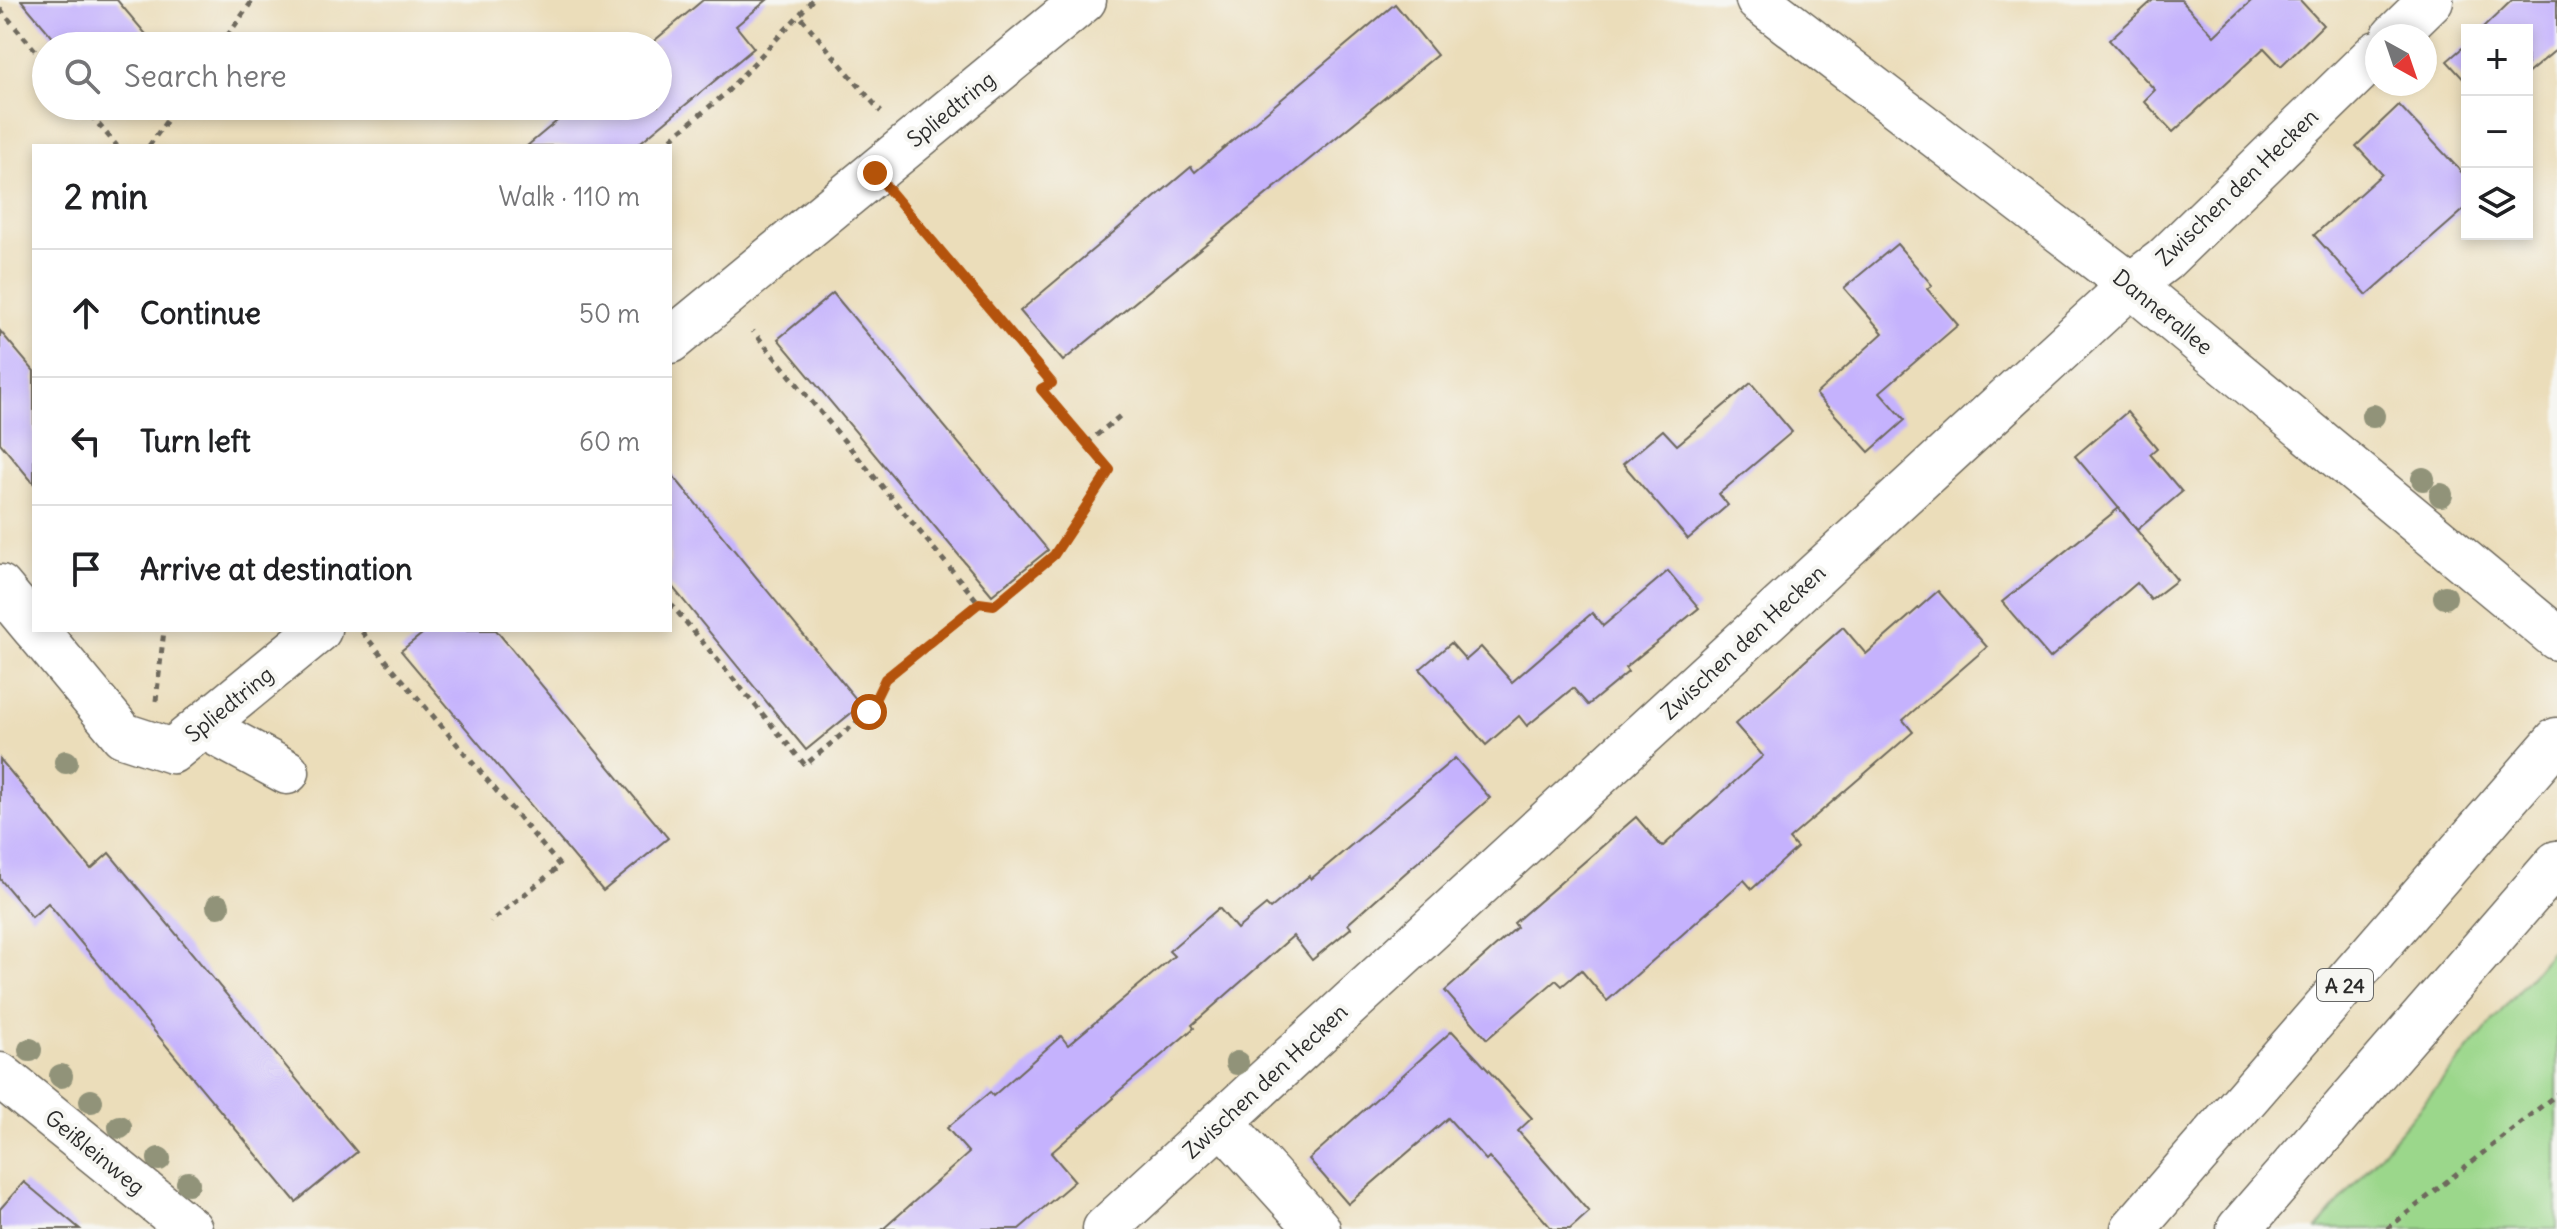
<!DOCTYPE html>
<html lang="en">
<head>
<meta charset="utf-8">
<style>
	:root { --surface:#fff; --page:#f2f2f2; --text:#202124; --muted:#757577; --line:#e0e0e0 }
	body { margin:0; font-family:Delius,sans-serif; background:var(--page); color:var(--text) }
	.controls { position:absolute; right:24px; top:24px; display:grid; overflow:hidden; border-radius:0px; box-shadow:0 4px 12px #0003 }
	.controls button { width:72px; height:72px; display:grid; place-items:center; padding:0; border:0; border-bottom:2px solid var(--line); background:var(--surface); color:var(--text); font:40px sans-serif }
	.compass { position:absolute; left:2365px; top:24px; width:72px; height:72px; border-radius:50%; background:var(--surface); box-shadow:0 4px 12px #0003; rotate:140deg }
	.stop { position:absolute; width:24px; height:24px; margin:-18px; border:6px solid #b45309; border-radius:50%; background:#fff }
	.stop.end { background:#b45309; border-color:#fff; box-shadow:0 2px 8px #0008 }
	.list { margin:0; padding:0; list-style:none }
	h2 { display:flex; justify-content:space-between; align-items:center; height:104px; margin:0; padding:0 32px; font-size:34px }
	h2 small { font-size:26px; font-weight:400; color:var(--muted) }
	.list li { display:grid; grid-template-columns:52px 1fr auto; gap:24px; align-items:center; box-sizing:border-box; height:128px; padding:0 32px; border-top:2px solid var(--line) }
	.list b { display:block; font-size:30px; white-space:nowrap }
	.list em { font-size:26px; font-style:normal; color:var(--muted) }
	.icon { flex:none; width:44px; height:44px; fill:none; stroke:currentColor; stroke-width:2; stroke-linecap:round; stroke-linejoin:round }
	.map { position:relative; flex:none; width:2557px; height:1229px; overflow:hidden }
	.search { position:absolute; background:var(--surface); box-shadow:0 4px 12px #0003; left:32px; top:32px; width:640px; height:88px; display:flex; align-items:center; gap:20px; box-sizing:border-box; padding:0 28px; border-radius:44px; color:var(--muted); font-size:30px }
	.panel { position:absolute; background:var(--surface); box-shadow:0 4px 12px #0003; left:32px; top:144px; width:640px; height:488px; border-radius:0px }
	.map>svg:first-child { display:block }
	.green { fill:#9bd78b; stroke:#63815b; stroke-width:2 }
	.building { fill:#c5b2fd }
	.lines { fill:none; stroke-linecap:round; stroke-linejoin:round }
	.minor-casing { stroke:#6e695d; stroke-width:47 }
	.highway-casing { stroke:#6e695d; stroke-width:47 }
	.path { stroke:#6e695d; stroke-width:5; stroke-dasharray:6 6; stroke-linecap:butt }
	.minor { stroke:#fff; stroke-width:44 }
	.highway { stroke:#fff; stroke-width:44 }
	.tree { fill:#919379 }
	.route { stroke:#b45309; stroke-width:10 }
	.labels { text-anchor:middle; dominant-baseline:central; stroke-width:8; stroke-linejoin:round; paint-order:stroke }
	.shield { fill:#f6f6f2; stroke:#686867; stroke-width:2 }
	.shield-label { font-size:20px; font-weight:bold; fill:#2b2b2b }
	.street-label { font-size:22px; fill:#2b2b2b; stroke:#f6f6f2 }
</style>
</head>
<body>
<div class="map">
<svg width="2557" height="1229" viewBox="0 0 2557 1229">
	<rect width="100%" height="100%" fill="#f6f6f2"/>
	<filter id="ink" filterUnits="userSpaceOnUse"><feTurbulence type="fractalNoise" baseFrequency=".0125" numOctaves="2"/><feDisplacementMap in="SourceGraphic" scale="16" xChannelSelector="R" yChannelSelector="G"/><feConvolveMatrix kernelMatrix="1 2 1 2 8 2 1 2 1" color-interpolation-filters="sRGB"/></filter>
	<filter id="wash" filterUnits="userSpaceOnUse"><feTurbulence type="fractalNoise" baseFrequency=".006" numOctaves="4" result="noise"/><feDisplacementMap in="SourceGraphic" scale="32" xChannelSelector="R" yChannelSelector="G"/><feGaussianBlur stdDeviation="1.8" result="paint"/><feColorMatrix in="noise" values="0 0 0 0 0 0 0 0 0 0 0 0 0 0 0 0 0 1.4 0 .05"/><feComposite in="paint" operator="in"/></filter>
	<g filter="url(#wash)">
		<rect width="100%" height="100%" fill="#ebddba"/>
		<path class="green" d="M 2557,945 L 2557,1229 L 2317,1229 Z"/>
		<g id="blocks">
			<g class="building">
				<path d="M 21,0 L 117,0 L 156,46 L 60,46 Z"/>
				<path d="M 703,0 L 767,0 L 736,26 L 754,48 L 636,146 L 527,146 L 575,106 L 658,106 L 658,46 L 648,46 Z"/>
				<path d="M 2153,0 L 2181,0 L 2214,36 L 2252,0 L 2300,0 L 2323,25 L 2281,66 L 2264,48 L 2173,132 L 2144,101 L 2155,90 L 2109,40 Z"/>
				<path d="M 2512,0 L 2557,0 L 2557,49 L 2527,74 L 2527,30 L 2481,30 Z"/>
				<path d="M 1395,4 L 1437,55 L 1063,361 L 1020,311 L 1191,167 L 1195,172 Z"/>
				<path d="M 2467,44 L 2467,83 L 2447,61 Z"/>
				<path d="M 2399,105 L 2467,178 L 2467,207 L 2367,295 L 2314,235 L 2382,174 L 2356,146 Z"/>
				<path d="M 1897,244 L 1932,285 L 1927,289 L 1958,325 L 1880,392 L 1905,420 L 1869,452 L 1816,394 L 1883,333 L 1844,288 Z"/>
				<path d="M 833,293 L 1048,550 L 992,595 L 778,339 Z"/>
				<path d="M 0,331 L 34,371 L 34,484 L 0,443 Z"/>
				<path d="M 1751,383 L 1792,432 L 1719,494 L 1728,505 L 1688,539 L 1623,464 L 1663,430 L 1677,445 Z"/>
				<path d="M 2127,412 L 2157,448 L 2150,454 L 2182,492 L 2137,530 L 2075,456 Z"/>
				<path d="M 670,472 L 861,705 L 806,750 L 670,584 Z"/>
				<path d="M 2119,508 L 2177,580 L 2151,600 L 2137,583 L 2050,658 L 2002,602 Z"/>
				<path d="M 1668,571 L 1699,608 L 1625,668 L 1628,672 L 1588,705 L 1573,688 L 1527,726 L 1519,716 L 1486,745 L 1420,669 L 1451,643 L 1466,660 L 1481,647 L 1512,682 L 1592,613 L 1603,626 Z"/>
				<path d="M 1938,591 L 1987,647 L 1903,720 L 1913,732 L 1789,839 L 1797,848 L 1752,889 L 1744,880 L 1607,1001 L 1581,970 L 1562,986 L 1556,980 L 1487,1039 L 1445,991 L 1517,927 L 1514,923 L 1636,817 L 1662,847 L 1763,756 L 1735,724 L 1843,627 L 1866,654 Z"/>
				<path d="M 427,630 L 496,630 L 668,838 L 603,891 L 401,651 Z"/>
				<path d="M 1455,758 L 1490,798 L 1348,924 L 1351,928 L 1312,960 L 1293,936 L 1192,1025 L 1194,1028 L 1113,1096 L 1114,1098 L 1051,1153 L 1075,1181 L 1019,1229 L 883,1229 L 969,1153 L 947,1128 L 990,1092 L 993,1096 L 1061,1036 L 1068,1045 L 1174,956 L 1169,951 L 1219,908 L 1237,929 L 1266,905 L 1270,909 L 1309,876 L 1311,879 Z"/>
				<path d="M 0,759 L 91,869 L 109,853 L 357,1152 L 296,1202 L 48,903 L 32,917 L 0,879 Z"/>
				<path d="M 1452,1031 L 1532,1118 L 1518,1131 L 1589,1212 L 1570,1229 L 1552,1229 L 1489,1157 L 1486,1160 L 1448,1118 L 1348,1204 L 1309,1159 Z"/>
				<path d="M 24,1182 L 80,1229 L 0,1229 L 0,1209 Z"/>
			</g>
		</g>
	</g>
	<g filter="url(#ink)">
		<use href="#blocks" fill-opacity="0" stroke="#6e695d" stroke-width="2"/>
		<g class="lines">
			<defs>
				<g id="minor">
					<path d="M 1758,0 L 2131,285 L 2557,638"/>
					<path d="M 2394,36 L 2431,0"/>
					<path d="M 670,341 L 1084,0"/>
					<path d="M 0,587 L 34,628"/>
					<path d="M 36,630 L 123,735 L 172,751 L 319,630"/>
					<path d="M 202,726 L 287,772"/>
					<path d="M 0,1075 L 190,1229"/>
					<path d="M 1221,1122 L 1318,1229"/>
					<path d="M 1105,1229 L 2131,285 L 2164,260 L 2377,53"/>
				</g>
				<g id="highway">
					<path d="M 2133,1229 L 2557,740"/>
					<path d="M 2239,1229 L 2557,863"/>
				</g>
			</defs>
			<use href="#minor" class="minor-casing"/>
			<use href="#highway" class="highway-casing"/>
			<g class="path">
				<path d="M 812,0 L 799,15 L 881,112"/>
				<path d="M 0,9 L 46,63"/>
				<path d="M 220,46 L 253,0"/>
				<path d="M 83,106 L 117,146"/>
				<path d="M 149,146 L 177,106"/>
				<path d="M 662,146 L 726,93 L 799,15"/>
				<path d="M 901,204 L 1052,383 L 1041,389 L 1110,470 L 1054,555 L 994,605 L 979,603"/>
				<path d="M 1087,443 L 1120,416"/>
				<path d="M 670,603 L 805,765 L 869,712 L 885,679 L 979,603 L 753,331"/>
				<path d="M 362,632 L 560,866 L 490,922"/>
				<path d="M 156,701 L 164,630"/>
				<path d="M 2387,1229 L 2557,1094"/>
			</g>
			<use href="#minor" class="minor"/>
			<use href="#highway" class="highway"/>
		</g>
		<g class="tree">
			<circle cx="2373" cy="416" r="12"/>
			<circle cx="2423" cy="479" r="12"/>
			<circle cx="2441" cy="495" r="12"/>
			<circle cx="2445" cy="597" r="12"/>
			<circle cx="66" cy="762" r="12"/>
			<circle cx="218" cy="906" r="12"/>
			<circle cx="30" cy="1050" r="12"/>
			<circle cx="1237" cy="1063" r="12"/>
			<circle cx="61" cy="1076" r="12"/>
			<circle cx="91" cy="1101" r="12"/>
			<circle cx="120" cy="1127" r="12"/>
			<circle cx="159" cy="1159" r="12"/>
			<circle cx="188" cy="1183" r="12"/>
		</g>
	</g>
	<g class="lines" filter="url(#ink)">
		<path class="route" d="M 869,712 L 885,679 L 979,603 L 994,605 L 1054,555 L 1110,470 L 1041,389 L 1052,383 L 875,173"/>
	</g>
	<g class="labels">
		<rect class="shield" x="2317" y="969" width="56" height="32" rx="6"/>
		<g class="shield-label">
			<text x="2345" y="985">A 24</text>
		</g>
		<g class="street-label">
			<text transform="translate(951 109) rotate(-39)">Spliedtring</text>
			<text transform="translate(2237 187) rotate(-44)">Zwischen den Hecken</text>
			<text transform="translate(2163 312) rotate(39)">Dannerallee</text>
			<text transform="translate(1743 642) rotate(-43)">Zwischen den Hecken</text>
			<text transform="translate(229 704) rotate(-39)">Spliedtring</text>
			<text transform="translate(1265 1081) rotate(-43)">Zwischen den Hecken</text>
			<text transform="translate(95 1152) rotate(39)">Geißleinweg</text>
		</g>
	</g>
</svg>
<div class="controls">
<button>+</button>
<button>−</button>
<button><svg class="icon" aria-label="layers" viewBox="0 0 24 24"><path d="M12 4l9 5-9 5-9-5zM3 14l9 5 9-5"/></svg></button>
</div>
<svg class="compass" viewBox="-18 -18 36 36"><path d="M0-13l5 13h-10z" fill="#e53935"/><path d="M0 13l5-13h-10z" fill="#757577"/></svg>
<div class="stop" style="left:869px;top:712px"></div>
<div class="stop end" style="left:875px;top:173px"></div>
<div class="search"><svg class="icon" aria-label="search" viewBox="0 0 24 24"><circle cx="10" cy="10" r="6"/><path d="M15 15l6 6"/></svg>Search here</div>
<section class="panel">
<h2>2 min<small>Walk · 110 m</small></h2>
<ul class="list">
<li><svg class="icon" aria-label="ahead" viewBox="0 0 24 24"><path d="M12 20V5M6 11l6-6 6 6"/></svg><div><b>Continue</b></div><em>50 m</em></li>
<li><svg class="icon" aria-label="left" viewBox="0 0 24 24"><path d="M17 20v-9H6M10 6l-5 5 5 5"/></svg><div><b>Turn left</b></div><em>60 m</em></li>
<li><svg class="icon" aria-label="arrive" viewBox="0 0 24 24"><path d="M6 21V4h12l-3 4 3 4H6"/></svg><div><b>Arrive at destination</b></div></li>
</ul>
</section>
</div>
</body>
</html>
